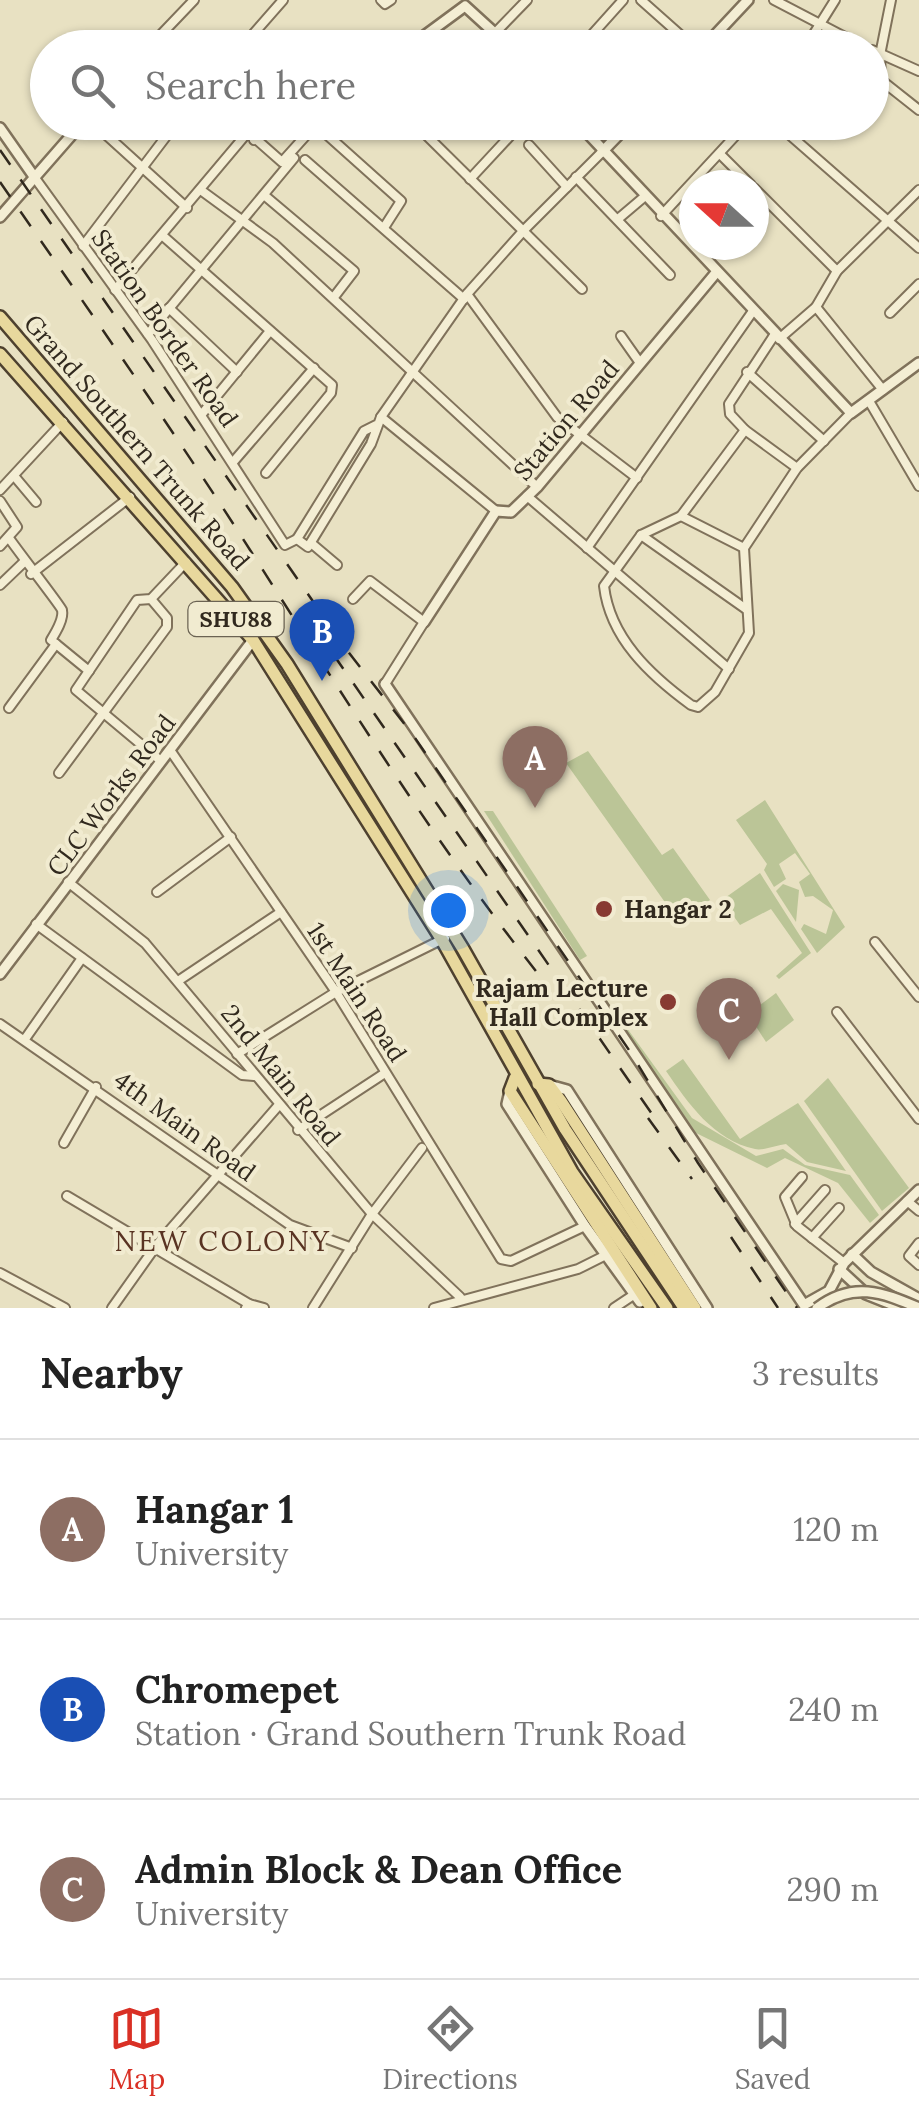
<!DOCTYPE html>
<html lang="en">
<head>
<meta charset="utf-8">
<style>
	:root { --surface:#fff; --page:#f6f6f6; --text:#222; --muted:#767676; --line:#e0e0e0; --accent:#d93025 }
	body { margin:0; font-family:Lora,serif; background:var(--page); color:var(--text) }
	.compass { position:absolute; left:679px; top:170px; width:90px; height:90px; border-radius:50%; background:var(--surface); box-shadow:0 2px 8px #0004; rotate:291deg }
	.you { position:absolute; left:448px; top:910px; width:35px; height:35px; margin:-25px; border:8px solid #fff; border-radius:50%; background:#1a73e8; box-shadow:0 0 0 15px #1a73e833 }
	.badge { display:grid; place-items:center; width:65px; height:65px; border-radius:50%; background:var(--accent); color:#fff; font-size:32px; font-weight:700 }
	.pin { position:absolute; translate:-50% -82px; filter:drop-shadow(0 2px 5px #0008) }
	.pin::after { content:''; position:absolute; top:52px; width:35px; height:30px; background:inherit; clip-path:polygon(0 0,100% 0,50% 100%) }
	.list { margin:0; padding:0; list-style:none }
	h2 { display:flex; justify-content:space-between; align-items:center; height:130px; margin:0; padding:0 40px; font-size:42px }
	h2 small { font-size:32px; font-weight:400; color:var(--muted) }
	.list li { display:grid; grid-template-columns:65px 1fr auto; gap:30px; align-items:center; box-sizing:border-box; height:180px; padding:0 40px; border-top:2px solid var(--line) }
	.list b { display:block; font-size:38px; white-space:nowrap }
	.list p { margin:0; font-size:32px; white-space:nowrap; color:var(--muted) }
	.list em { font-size:32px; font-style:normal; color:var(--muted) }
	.icon { flex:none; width:55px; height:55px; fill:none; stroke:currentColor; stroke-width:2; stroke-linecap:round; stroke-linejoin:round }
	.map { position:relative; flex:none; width:919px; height:1308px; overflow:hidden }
	.search { position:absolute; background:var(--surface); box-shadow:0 2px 8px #0004; left:30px; right:30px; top:30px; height:110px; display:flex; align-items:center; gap:25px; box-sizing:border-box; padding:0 35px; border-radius:55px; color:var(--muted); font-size:38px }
	.sheet { height:670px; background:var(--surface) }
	nav { display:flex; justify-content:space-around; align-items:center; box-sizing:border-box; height:140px; border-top:2px solid var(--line); background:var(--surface); font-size:28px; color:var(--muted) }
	nav a { display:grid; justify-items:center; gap:5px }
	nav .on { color:var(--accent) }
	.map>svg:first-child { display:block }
	.green { fill:#bbc597 }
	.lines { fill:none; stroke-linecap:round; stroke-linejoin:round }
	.minor-casing { stroke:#80725b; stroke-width:12 }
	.tertiary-casing { stroke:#80725b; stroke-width:14 }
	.primary-casing { stroke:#4e412f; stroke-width:16 }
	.minor { stroke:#f4eed4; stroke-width:8 }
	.tertiary { stroke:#f4eed4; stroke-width:9 }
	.primary { stroke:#e8d89d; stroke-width:11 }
	.rail { stroke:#31291e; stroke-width:2.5; stroke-dasharray:18 18; stroke-linecap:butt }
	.tertiary-bridge-casing { stroke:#80725b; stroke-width:14; stroke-linecap:butt }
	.tertiary-bridge { stroke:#f4eed4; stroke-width:9 }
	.poi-dot { fill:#883a32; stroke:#f1ebd0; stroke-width:4 }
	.labels { text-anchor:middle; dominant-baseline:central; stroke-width:8; stroke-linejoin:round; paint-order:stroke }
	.shield { fill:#f1ebd0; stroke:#6b6353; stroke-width:2.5 }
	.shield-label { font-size:22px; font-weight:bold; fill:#31291e }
	.street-label { font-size:25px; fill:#31291e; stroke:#f1ebd0 }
	.poi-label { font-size:25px; font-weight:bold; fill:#31291e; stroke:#f1ebd0; text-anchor:start }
	.neighbourhood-label { font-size:28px; letter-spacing:2.5px; fill:#593322; stroke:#f1ebd0 }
</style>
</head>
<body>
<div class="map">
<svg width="919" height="1308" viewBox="0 0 919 1308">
	<rect width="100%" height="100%" fill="#e8e1c2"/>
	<g class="green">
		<path d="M 588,751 L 662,855 L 673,848 L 710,900 L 679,922 L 566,763 Z"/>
		<path d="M 765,800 L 845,927 L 817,953 L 801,929 L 804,924 L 826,934 L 833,910 L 813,896 L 805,897 L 799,882 L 810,874 L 795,853 L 779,864 L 786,879 L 774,887 L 764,870 L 767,864 L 736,820 Z"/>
		<path d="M 484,811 L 493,811 L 587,956 L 580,960 Z"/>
		<path d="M 760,873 L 811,953 L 779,979 L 776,976 L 802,953 L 771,909 L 740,925 L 722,900 Z"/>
		<path d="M 783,884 L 799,890 L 796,922 L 776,891 Z"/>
		<path d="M 582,966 L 692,1118 L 756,1156 L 783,1149 L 805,1165 L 850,1175 L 879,1215 L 870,1223 L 838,1183 L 785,1158 L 767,1168 L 696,1133 Z"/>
		<path d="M 776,993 L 794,1020 L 766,1042 L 748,1014 Z"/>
		<path d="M 683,1059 L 740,1139 L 798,1103 L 846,1171 L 807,1162 L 786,1144 C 777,1145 763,1151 755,1149 C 713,1140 688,1103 666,1071 Z"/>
		<path d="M 828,1078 L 909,1188 L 882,1211 L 804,1101 Z"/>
	</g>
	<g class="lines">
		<defs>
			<g id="minor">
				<path d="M 381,0 L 385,4 L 391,0"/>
				<path d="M 641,0 L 695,48"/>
				<path d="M 774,0 L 866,48"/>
				<path d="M 891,0 L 880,55 L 881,80 L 919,110"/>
				<path d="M 496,32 L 527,0"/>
				<path d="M 153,43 L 194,0"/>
				<path d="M 241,48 L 283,0"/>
				<path d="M 580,48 L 623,0"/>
				<path d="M 805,48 L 835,0"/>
				<path d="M 872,50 L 919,71"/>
				<path d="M 92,122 L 187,208"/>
				<path d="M 413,122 L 582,289"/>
				<path d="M 775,122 L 919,248"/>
				<path d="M 382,132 L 397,122"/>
				<path d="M 325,133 L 401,201 L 385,226"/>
				<path d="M 425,134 L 439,122"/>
				<path d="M 254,140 L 270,122"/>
				<path d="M 529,145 L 567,187"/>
				<path d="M 720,154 L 751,185"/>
				<path d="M 305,160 L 464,299"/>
				<path d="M 576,177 L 670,275"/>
				<path d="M 35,178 L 152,340 L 285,545 L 297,539"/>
				<path d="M 470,179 L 523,122"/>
				<path d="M 754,188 L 837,271"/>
				<path d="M 202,191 L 273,243 L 537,487"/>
				<path d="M 264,195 L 354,271 L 334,297"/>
				<path d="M 661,216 L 748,122"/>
				<path d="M 618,219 L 644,197"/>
				<path d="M 163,236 L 332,385 L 331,393 L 266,473"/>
				<path d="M 83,246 L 177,122"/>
				<path d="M 115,290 L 248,132 L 282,162 L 318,122"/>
				<path d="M 467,294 L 557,417 L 637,478"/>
				<path d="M 816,307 L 883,390"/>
				<path d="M 169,308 L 237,372"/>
				<path d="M 890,313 L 919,284"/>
				<path d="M 148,334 L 294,158"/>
				<path d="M 621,336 L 640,363"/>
				<path d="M 779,339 L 816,307 L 837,271 L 919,190"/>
				<path d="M 747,372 L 824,441"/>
				<path d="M 869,401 L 919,486"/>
				<path d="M 202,414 L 270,331"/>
				<path d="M 381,417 L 496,511"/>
				<path d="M 376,425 L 364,431 L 297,539 L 308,547 L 371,444 L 381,417 L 467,294 L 525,229 L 602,152"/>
				<path d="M 745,430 L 730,414 L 729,404 L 775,334"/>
				<path d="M 234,461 L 314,368"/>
				<path d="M 15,477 L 36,502"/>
				<path d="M 0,490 L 63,422"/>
				<path d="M 527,496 L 729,669"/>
				<path d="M 0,501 L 17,527 L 0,546"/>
				<path d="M 681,516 L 745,430 L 797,468"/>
				<path d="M 641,535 L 746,609"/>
				<path d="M 9,538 C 17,550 60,605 62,610 C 64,619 56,632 51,640 L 56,644"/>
				<path d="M 311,543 L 337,565"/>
				<path d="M 587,548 L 753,311"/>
				<path d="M 744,548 L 681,516 L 641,535 L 604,586 C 610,638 650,675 691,705 L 698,707 L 715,692 L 749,633 L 744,548 L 797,468 L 851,413"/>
				<path d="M 31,574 L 130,497"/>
				<path d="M 0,585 L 24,562"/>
				<path d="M 353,599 L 370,581 L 424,622 L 385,684"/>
				<path d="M 9,708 L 56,644 L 89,671"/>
				<path d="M 170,750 L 336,992 L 501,1259 L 511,1261 L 585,1226"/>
				<path d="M 161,761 L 76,690 L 137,600 L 151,599 L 186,562"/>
				<path d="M 59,773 L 167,627 L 167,618 L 151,599"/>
				<path d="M 68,882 L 145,943 L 372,1214 L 460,1297"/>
				<path d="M 157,892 L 231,837"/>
				<path d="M 36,924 L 242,1075 L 254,1076"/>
				<path d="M 875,942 L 919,997"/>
				<path d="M 178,981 L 281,912"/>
				<path d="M 837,1012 L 919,1119"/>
				<path d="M 0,1024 L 290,1225 L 352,1248"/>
				<path d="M 25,1039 L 82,958"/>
				<path d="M 237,1054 L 336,992 L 445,938"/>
				<path d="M 298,1130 L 385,1073"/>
				<path d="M 64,1143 L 96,1087"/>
				<path d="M 802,1177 L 785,1197 L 797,1226 L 844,1263"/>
				<path d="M 67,1196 L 249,1304 L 246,1308"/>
				<path d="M 907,1201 L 919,1211"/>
				<path d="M 795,1224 L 825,1190"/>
				<path d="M 812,1238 L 839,1208"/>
				<path d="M 919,1243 L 909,1256 L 919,1265"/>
				<path d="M 0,1273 L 65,1308"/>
				<path d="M 249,1304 L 264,1308"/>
				<path d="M 112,1308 L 156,1246 L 278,1106"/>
				<path d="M 313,1308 L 372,1214 L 422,1148"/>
				<path d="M 434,1308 L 578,1269 L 606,1255"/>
				<path d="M 614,1308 L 635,1294"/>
			</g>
			<g id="tertiary">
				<path d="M 150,48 L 153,43 L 158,48"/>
				<path d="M 408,48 L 465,6 L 511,48"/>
				<path d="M 703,48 L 748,0"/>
				<path d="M 238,122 L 248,132 L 257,122"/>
				<path d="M 577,122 L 851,413 L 919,363"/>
				<path d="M 0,128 L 35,178"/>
				<path d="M 602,152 L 631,122"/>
				<path d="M 0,217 L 83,122"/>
				<path d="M 424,622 L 496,511 L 511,512 L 537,487 L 715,274"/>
				<path d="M 385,684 L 804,1305 L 829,1291 L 844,1263 L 919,1190"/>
				<path d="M 0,974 L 253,640"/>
				<path d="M 549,1085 L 567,1090 L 707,1308"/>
				<path d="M 510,1091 L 507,1104 L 585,1226 L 640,1302"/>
				<path d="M 852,1254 L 871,1272 L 919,1299"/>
				<path d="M 839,1269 L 866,1294 L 901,1308"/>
			</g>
			<g id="primary">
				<path d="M 0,317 L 232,587 L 287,664 L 463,949 L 565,1129 L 684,1308"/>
				<path d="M 0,354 L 253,640 L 442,940 L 572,1172 L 667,1308"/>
				<path d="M 515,1078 L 510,1091 L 651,1308"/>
				<path d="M 538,1084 L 549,1085 L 561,1101 L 695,1308"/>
			</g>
		</defs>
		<use href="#minor" class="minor-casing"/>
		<use href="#tertiary" class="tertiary-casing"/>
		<use href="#primary" class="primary-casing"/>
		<use href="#minor" class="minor"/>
		<use href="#tertiary" class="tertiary"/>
		<use href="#primary" class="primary"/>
		<g class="rail">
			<path d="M 0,150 L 346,649 L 413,735 L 629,1050 L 698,1163 L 797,1308"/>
			<path d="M 0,182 C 79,296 160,411 236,528 C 333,679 427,833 539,975"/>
			<path d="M 333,654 L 661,1127"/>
			<path d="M 648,1118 L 692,1179"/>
			<path d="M 731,1237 L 778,1308"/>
		</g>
		<defs>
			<path id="tertiary-bridge" d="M 817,1308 C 853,1281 882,1292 919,1308"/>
		</defs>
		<use href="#tertiary-bridge" class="tertiary-bridge-casing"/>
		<use href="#tertiary-bridge" class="tertiary-bridge"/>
	</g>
	<g class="poi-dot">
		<circle cx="604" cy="909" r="10"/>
		<circle cx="668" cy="1002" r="10"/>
	</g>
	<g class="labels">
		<rect class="shield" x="188.5" y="602" width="95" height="34" rx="8"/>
		<g class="shield-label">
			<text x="236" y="619">SHU88</text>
		</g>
		<g class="street-label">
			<text transform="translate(165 328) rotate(55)">Station Border Road</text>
			<text transform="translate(566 420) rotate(-50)">Station Road</text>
			<text transform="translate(137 442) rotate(49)">Grand Southern Trunk Road</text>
			<text transform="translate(111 795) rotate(-53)">CLC Works Road</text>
			<text transform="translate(357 992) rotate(57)">1st Main Road</text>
			<text transform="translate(281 1075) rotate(51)">2nd Main Road</text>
			<text transform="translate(185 1126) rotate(36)">4th Main Road</text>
		</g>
		<g class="poi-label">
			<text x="624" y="909">Hangar 2</text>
			<text x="648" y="988" text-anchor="end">Rajam Lecture<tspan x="648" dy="29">Hall Complex</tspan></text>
		</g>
		<g class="neighbourhood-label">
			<text x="223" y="1241">NEW COLONY</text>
		</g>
	</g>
</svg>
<svg class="compass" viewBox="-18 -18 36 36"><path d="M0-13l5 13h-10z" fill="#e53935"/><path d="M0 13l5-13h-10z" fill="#767676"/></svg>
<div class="you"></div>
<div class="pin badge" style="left:535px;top:808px;background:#8d6e63">A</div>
<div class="pin badge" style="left:322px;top:681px;background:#1a4fb4">B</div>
<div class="pin badge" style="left:729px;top:1060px;background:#8d6e63">C</div>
<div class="search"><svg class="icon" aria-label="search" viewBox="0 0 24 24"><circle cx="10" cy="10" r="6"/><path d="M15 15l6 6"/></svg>Search here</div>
</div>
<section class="sheet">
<h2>Nearby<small>3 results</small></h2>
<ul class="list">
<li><span class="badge" style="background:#8d6e63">A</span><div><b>Hangar 1</b><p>University</p></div><em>120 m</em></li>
<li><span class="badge" style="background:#1a4fb4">B</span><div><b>Chromepet</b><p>Station · Grand Southern Trunk Road</p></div><em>240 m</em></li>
<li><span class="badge" style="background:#8d6e63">C</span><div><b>Admin Block &amp; Dean Office</b><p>University</p></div><em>290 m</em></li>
</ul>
</section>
<nav>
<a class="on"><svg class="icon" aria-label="map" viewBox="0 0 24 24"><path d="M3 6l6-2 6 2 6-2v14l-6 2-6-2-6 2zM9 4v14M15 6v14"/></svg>Map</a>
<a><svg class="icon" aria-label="directions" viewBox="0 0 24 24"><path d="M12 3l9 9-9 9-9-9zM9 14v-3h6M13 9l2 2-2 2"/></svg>Directions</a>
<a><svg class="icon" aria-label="saved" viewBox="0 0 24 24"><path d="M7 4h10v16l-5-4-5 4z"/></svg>Saved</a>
</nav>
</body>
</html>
